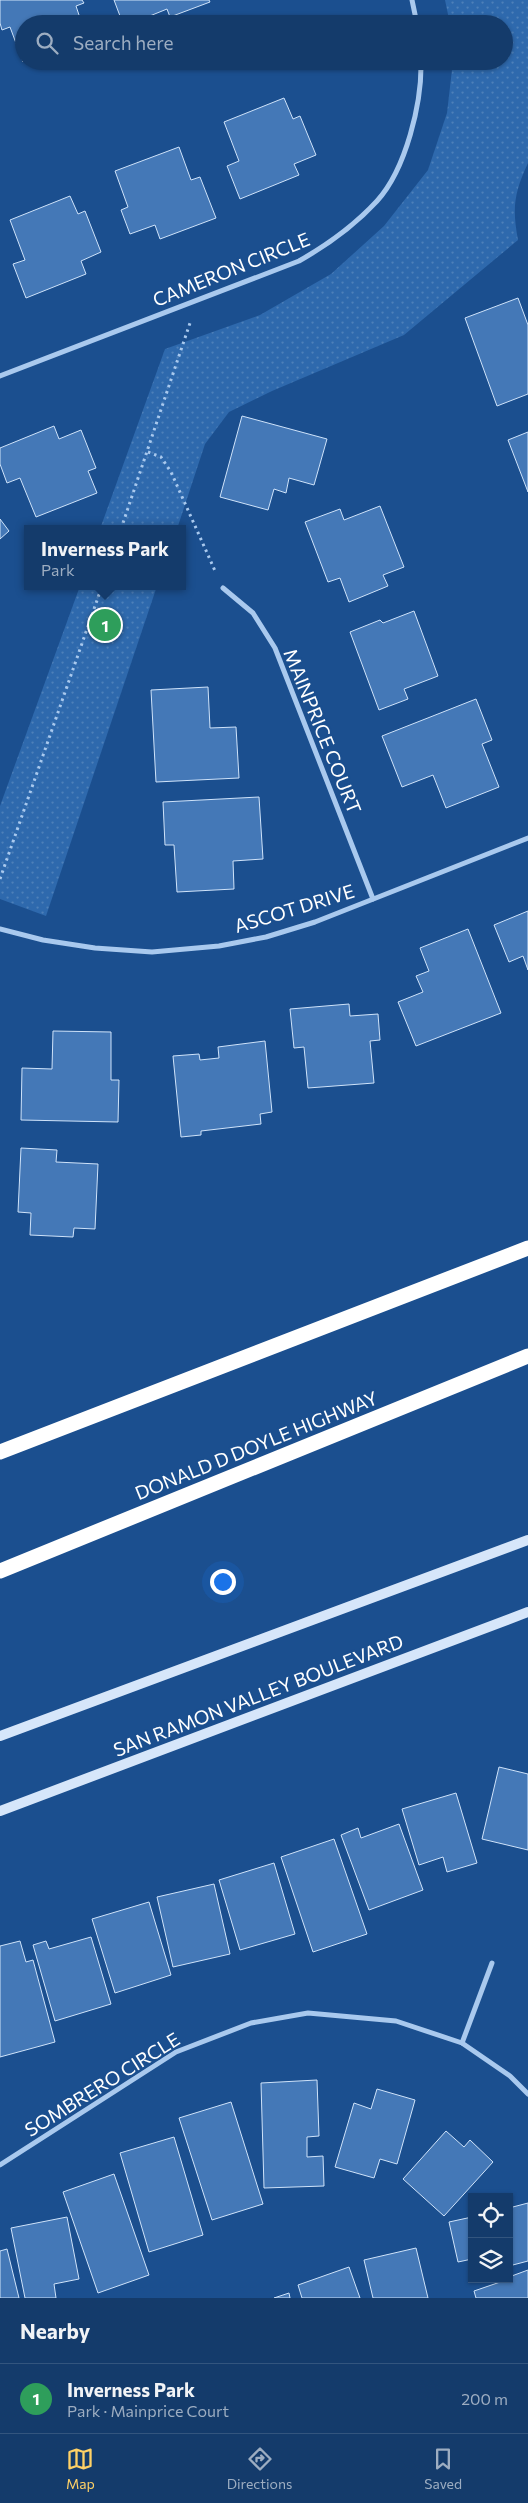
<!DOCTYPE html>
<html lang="en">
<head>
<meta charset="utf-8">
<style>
	:root { --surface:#143b6b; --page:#1d4271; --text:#f1f3f6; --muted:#9dadc1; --line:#33557e; --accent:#ffd166 }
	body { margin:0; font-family:Commissioner,sans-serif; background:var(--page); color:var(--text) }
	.controls { position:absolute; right:15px; bottom:15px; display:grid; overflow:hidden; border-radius:0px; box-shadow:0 1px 4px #0004 }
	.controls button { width:45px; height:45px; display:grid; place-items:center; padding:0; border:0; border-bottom:1px solid var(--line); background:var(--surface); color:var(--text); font:25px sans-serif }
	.you { position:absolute; left:222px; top:1581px; width:18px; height:18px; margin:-12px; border:4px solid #fff; border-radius:50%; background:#1a73e8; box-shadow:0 0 0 8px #1a73e833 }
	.badge { display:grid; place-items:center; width:32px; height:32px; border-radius:50%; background:var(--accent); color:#fff; font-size:16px; font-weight:700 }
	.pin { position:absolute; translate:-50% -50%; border:2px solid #fff; box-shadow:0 1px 5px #0006 }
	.popup { position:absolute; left:24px; top:525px; width:162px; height:65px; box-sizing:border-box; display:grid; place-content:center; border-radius:0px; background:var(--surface); filter:drop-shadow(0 1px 4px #0005); font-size:16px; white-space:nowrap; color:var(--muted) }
	.popup b { font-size:19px; color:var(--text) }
	.popup::after { content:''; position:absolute; left:50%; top:100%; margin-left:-10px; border:10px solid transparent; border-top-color:var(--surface) }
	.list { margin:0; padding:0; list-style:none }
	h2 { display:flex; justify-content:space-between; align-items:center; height:65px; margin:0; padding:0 20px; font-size:21px }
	h2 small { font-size:16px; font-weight:400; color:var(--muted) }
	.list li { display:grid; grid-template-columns:32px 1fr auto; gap:15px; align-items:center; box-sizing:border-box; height:70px; padding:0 20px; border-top:1px solid var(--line) }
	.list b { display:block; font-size:19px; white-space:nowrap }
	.list p { margin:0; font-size:16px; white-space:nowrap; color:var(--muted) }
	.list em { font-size:16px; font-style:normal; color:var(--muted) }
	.icon { flex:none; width:28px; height:28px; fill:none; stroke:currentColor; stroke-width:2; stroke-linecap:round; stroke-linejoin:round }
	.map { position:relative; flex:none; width:528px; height:2298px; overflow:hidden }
	.search { position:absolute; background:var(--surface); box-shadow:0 1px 4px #0004; left:15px; right:15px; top:15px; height:55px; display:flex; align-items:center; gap:12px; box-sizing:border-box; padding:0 18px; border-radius:28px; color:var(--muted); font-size:19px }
	.sheet { height:135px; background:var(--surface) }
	nav { display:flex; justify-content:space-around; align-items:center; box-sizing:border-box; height:70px; border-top:1px solid var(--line); background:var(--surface); font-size:14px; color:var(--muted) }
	nav a { display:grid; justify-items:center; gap:2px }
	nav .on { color:var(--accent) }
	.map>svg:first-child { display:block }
	.green { fill:url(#green-dots) }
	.building { fill:#4478b7; stroke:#cfe3fa }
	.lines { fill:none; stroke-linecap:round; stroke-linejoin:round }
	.path { stroke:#a9c9ee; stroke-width:3; stroke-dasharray:2.5 4; stroke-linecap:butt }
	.street { stroke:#a9c9ee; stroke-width:5 }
	.secondary { stroke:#d6e6fa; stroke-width:10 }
	.highway { stroke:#fff; stroke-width:15 }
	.labels { text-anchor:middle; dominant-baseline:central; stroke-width:4; stroke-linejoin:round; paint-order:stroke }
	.street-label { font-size:19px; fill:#fff; stroke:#1b4f8f }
</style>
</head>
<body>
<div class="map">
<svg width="528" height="2298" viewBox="0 0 528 2298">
	<defs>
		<pattern id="green-dots" width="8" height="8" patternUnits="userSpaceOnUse" patternTransform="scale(1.25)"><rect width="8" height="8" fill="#2e69ad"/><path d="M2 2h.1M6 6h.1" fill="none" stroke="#4d80b9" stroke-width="1.8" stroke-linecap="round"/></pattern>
	</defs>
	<rect width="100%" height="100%" fill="#1b4f8f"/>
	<g class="green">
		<path d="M 445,0 L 528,0 L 528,163 C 514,193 512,208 518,240 L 404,335 L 272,391 L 229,412 L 205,444 L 177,529 L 100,529 L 165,349 L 260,315 L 331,274 L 384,226 L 428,170 L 447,113 L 453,61 L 504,61 L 504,24 L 450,24 Z"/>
		<path d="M 80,586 L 157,586 L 46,916 L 0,899 L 0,806 Z"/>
	</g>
	<g class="building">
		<path d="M 0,0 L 82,0 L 84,3 L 76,6 L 82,24 L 24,24 L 23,62 L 10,27 L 2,30 L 0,23 Z"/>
		<path d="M 114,0 L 209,0 L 210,2 L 170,17 L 167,9 L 130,24 L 123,24 Z"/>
		<path d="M 284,98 L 293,119 L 300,116 L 316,155 L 294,164 L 299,175 L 240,199 L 227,166 L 239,161 L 224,122 Z"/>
		<path d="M 179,147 L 191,180 L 200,177 L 216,218 L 160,239 L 155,225 L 130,234 L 121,210 L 128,207 L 115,171 Z"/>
		<path d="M 70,196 L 78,214 L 85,211 L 101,252 L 81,261 L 86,274 L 26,298 L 13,264 L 25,260 L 10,220 Z"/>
		<path d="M 518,298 L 528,325 L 528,394 L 497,406 L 465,318 Z"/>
		<path d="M 242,416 L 327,439 L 314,485 L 289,478 L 286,493 L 274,489 L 268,510 L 220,497 Z"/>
		<path d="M 54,426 L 59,439 L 81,430 L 96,468 L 88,471 L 97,493 L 36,517 L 20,478 L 7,483 L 0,464 L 0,448 Z"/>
		<path d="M 528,432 L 528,492 L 508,440 Z"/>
		<path d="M 380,506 L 404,567 L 383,575 L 388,586 L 349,602 L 340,578 L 328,582 L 305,522 L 340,509 L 344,520 Z"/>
		<path d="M 0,519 L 9,531 L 0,539 Z"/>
		<path d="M 414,611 L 438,676 L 404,689 L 408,699 L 379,710 L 350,632 L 380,620 L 383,623 Z"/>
		<path d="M 208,687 L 210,728 L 236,727 L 239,778 L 156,782 L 151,690 Z"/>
		<path d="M 476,699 L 492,740 L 482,744 L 499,787 L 446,808 L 433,775 L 402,787 L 382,736 Z"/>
		<path d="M 259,797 L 263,859 L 233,861 L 234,889 L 177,892 L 174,845 L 165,845 L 163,802 Z"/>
		<path d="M 528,911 L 528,970 L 523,956 L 509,962 L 494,925 Z"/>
		<path d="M 468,929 L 501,1013 L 416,1046 L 398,1002 L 423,992 L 416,976 L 429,971 L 420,948 Z"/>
		<path d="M 349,1004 L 350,1016 L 378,1014 L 380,1040 L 370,1041 L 374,1083 L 308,1088 L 304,1047 L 294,1048 L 290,1009 Z"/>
		<path d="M 53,1031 L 111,1032 L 111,1080 L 119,1080 L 118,1122 L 21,1120 L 22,1068 L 52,1069 Z"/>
		<path d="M 265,1041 L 272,1112 L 260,1114 L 261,1124 L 201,1131 L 201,1135 L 181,1137 L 173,1056 L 199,1054 L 200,1060 L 219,1058 L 218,1047 Z"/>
		<path d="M 21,1148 L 57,1150 L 56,1162 L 98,1164 L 95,1229 L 74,1228 L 73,1237 L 30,1235 L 31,1213 L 18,1212 Z"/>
		<path d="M 499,1767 L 528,1774 L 528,1850 L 482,1839 Z"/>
		<path d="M 456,1793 L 477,1863 L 447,1872 L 443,1857 L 419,1865 L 402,1809 Z"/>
		<path d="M 399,1824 L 423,1890 L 369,1910 L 341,1835 L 358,1828 L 361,1838 Z"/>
		<path d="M 334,1839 L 367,1934 L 313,1952 L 281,1857 Z"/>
		<path d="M 274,1863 L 295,1934 L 240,1950 L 219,1880 Z"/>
		<path d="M 214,1884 L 230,1954 L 173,1967 L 157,1897 Z"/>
		<path d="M 149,1902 L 171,1975 L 115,1993 L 92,1919 Z"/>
		<path d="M 91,1937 L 111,2004 L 55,2021 L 33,1945 L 46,1941 L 49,1949 Z"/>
		<path d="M 20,1941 L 26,1962 L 33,1960 L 55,2042 L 0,2057 L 0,1946 Z"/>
		<path d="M 317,2080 L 319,2136 L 307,2137 L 307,2157 L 323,2156 L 324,2186 L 264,2188 L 261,2083 Z"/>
		<path d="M 377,2089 L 415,2100 L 397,2164 L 380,2159 L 374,2178 L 335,2167 L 354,2103 L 371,2109 Z"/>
		<path d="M 231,2102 L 263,2204 L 212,2220 L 179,2118 Z"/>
		<path d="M 446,2131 L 464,2147 L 470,2140 L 493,2162 L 444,2216 L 403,2179 Z"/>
		<path d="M 174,2137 L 203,2235 L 149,2252 L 120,2153 Z"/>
		<path d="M 114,2174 L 149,2275 L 98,2293 L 63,2192 Z"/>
		<path d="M 528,2203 L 528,2261 L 509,2266 L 509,2208 Z"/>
		<path d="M 67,2217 L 79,2279 L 54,2284 L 56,2298 L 25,2298 L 11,2228 Z"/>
		<path d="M 472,2217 L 472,2259 L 458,2262 L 449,2222 Z"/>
		<path d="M 416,2248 L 428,2298 L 373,2298 L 364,2260 Z"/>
		<path d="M 7,2249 L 19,2298 L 0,2298 L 0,2251 Z"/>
		<path d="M 349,2267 L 360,2298 L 302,2298 L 298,2285 Z"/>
		<path d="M 528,2270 L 528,2298 L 476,2298 L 474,2291 L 509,2279 L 509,2277 Z"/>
		<path d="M 289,2293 L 290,2298 L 274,2298 Z"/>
	</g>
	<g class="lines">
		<g class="path">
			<path d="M 148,452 L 161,457 L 171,472 L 216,573"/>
			<path d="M 121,529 L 190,323"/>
			<path d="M 0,879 L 102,586"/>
		</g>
		<g class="street">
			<path d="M 412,0 L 417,24"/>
			<path d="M 0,376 L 299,261 C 329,244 354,226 377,201 C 406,169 422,103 421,61"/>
			<path d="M 223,588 L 253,613 L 275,648 L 373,899"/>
			<path d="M 0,929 L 43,940 L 95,948 L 152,952 L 219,946 L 266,937 L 315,922 L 528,838"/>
			<path d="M 462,2043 L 492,1963"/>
			<path d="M 0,2165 L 176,2052 L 251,2023 L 308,2013 L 396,2021 L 462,2043 L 510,2076 L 528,2094"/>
		</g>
		<g class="secondary">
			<path d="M 0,1736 L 528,1540"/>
			<path d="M 0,1811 L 528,1612"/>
		</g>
		<g class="highway">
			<path d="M 0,1452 L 528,1248"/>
			<path d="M 0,1571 L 528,1356"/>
		</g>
	</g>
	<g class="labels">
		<g class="street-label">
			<text transform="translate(231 269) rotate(-22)">CAMERON CIRCLE</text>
			<text transform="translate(323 731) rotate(68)">MAINPRICE COURT</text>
			<text transform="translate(294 908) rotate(-17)">ASCOT DRIVE</text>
			<text transform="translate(256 1445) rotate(-22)">DONALD D DOYLE HIGHWAY</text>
			<text transform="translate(258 1695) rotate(-21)">SAN RAMON VALLEY BOULEVARD</text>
			<text transform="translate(102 2084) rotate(-32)">SOMBRERO CIRCLE</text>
		</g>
	</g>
</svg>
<div class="controls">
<button><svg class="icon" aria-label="locate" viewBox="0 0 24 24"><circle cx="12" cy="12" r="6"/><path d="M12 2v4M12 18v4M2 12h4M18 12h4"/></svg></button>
<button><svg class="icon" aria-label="layers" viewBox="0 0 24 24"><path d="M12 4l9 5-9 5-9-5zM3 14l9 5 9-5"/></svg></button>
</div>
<div class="you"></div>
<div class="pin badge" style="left:105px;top:625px;background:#2e9e5b">1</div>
<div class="popup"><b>Inverness Park</b>Park</div>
<div class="search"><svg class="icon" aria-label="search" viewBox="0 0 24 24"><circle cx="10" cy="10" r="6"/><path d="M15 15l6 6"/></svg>Search here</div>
</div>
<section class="sheet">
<h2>Nearby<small></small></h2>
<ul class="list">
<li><span class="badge" style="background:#2e9e5b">1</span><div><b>Inverness Park</b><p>Park · Mainprice Court</p></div><em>200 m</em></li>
</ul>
</section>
<nav>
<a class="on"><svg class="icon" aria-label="map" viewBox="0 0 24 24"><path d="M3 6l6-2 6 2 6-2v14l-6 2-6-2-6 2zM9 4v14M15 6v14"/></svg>Map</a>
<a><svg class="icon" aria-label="directions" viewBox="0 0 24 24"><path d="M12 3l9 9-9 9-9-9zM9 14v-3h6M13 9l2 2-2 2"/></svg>Directions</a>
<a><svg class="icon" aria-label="saved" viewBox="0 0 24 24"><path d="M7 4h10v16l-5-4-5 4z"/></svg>Saved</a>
</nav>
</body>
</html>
